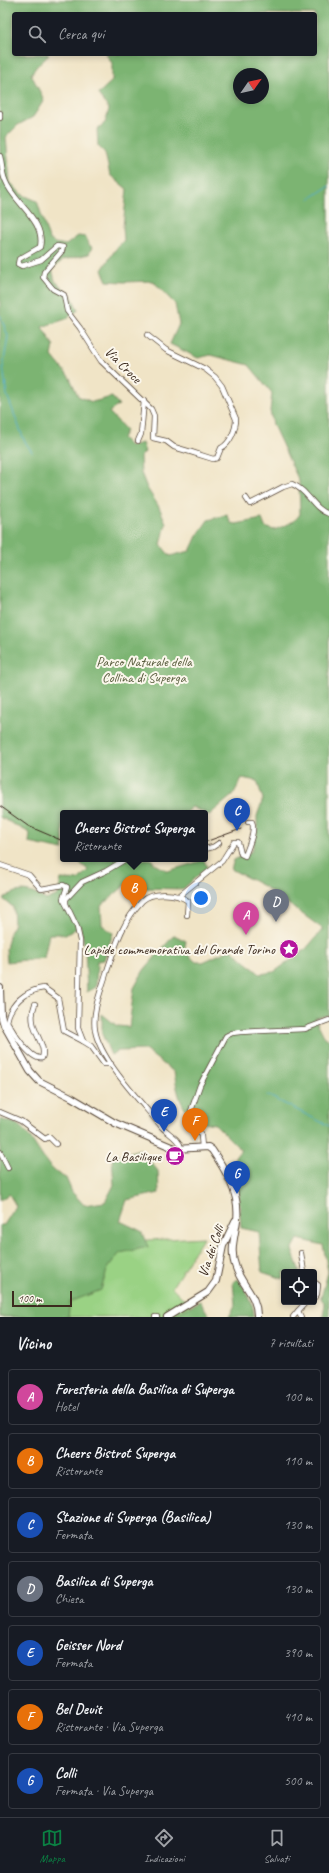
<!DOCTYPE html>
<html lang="it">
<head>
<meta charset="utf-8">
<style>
	:root { --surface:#171b24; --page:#242831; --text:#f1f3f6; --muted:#9ea1a6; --line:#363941; --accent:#0b8043 }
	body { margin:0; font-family:Caveat,sans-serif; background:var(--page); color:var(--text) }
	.controls { position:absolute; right:12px; bottom:12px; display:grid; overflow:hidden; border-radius:4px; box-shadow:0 2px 6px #0003 }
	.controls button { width:36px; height:36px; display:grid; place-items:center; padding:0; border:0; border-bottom:1px solid var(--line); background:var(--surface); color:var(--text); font:20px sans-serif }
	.compass { position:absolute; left:233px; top:68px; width:36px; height:36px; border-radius:50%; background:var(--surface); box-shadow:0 2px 6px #0003; rotate:56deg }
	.scale { position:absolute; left:12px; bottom:10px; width:60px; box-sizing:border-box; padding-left:4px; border:2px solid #3b2a1e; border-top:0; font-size:11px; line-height:14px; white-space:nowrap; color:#3b2a1e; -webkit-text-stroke:3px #fbf7ec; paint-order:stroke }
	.you { position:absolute; left:201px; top:898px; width:14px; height:14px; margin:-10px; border:3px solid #fff; border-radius:50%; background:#1a73e8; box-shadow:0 0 0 6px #1a73e833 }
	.badge { display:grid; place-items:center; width:26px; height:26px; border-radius:50%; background:var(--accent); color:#fff; font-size:13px; font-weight:700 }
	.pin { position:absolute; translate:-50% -33px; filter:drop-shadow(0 1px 2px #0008) }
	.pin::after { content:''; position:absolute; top:21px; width:14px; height:12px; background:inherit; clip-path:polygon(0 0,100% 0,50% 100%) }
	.popup { position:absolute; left:60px; top:810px; width:148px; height:52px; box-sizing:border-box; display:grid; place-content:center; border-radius:4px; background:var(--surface); filter:drop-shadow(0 1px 3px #0005); font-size:13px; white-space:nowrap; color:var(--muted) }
	.popup b { font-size:15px; color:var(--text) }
	.popup::after { content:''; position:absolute; left:50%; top:100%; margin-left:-8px; border:8px solid transparent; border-top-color:var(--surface) }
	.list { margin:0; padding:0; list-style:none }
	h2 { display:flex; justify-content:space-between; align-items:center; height:52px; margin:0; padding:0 16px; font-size:17px }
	h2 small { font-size:13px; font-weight:400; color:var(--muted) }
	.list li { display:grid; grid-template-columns:26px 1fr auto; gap:12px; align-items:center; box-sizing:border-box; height:56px; margin:0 8px 8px; padding:0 8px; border:1px solid var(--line); border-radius:4px }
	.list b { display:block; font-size:15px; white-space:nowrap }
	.list p { margin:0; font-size:13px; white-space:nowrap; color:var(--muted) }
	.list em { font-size:13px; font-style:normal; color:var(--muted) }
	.icon { flex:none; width:22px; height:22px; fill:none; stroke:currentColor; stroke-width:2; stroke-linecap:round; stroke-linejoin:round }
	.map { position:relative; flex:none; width:329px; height:1317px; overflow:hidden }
	.search { position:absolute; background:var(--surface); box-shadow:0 2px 6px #0003; left:12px; right:12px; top:12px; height:44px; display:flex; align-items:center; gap:10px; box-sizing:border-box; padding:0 14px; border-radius:4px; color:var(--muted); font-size:15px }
	.sheet { height:500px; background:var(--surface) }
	nav { display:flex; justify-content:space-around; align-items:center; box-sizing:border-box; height:56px; border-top:1px solid var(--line); background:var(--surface); font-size:11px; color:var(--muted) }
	nav a { display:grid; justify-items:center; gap:2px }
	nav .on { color:var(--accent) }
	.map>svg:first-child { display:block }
	.green { fill:#9ad284; stroke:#6a7e51 }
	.forest { fill:#7bb472; stroke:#5b6f48; fill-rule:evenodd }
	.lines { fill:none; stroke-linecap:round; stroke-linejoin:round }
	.stream { stroke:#4bacca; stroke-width:1 }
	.minor-casing { stroke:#564637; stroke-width:6 }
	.tertiary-casing { stroke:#564637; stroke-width:8 }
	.minor { stroke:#fff; stroke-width:4.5 }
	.tertiary { stroke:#fff; stroke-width:6 }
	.tram { stroke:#3b2a1e; stroke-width:1 }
	.labels { text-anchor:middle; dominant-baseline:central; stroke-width:4; stroke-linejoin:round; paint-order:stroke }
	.street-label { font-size:14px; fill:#3b2a1e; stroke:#fbf7ec }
	.park-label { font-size:14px; fill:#585c3d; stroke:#fbf7ec }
	.poi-label { font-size:14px; fill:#3b2a1e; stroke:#fbf7ec; text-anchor:end }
</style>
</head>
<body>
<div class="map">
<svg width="329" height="1317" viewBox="0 0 329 1317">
	<rect width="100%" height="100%" fill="#fbf7ec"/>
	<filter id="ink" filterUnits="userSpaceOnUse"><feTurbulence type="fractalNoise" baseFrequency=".025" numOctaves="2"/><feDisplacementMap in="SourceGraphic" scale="8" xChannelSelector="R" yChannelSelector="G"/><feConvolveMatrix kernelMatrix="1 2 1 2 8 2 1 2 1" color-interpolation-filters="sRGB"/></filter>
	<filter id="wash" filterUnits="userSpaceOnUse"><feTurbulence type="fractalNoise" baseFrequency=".012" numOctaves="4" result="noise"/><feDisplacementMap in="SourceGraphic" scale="16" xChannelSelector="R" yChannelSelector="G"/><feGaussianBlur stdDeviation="0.9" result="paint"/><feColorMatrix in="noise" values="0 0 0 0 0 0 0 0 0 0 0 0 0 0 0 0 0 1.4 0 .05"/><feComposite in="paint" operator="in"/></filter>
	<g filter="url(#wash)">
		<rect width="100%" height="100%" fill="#f0e4c6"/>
		<path class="green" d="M 204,1237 L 172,1287 L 201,1317 L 0,1317 L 0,1248 Z"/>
		<g class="forest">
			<path d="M 0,0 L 329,0 L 329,1015 L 315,1018 L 324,1036 L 329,1040 L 329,1317 L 323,1317 L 325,1304 L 321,1298 L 328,1272 L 323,1245 L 298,1239 L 292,1250 L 300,1272 L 284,1272 L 283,1279 L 262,1272 L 259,1232 L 241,1228 L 237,1173 L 231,1162 L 241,1150 L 215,1124 C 182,1121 179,1100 174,1072 L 145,1050 L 118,1051 L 111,1055 L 102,1034 L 102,1014 L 117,1026 L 129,1027 L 134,988 L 144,970 L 174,935 L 186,941 L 184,951 L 196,962 L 203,962 L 231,949 L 260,974 L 274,972 L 305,950 L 323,929 L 265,887 L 231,869 L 234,860 L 252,851 L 257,830 L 257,816 L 263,799 L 257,781 L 242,778 L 233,795 L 209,815 L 192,807 L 185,813 L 63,813 L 63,850 L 29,843 L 30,833 L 0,817 ZM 14,14 L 315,14 L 315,54 L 106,54 L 112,63 L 112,81 L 98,94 L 109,109 L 105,123 L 97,129 L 98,146 L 105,153 L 110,175 L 127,189 L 123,227 L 124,240 L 115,250 L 102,270 L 107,281 L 124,282 L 153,281 L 175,304 L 179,324 L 170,344 L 198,358 L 211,355 L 249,365 L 272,393 L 270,411 L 273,425 L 299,481 L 300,514 C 295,523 283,526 274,530 L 265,527 L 262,519 L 236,524 L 231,523 L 227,515 L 208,520 L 197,536 L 190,551 L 170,556 L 161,545 L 166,523 L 159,507 L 147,488 L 141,473 L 140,457 L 145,452 L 142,443 L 130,446 L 122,438 L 126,430 L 109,412 L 119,405 L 112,397 L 92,402 L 78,396 L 70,378 L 52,356 L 54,346 L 42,327 L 66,319 L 78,310 L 71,295 L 55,281 L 52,269 L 63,260 L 89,254 L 92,247 L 89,245 L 86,237 L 78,236 L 66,245 L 55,243 L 49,239 L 37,201 L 21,194 L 10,182 L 6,137 L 18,125 L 33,117 L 44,100 L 31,74 L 37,66 L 48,56 L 48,54 L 14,54 ZM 239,74 L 263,74 L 263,98 L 239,98 Z"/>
			<path d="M 76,859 L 151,859 L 155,864 L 168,871 L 204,860 L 207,867 L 183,889 L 141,888 L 129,882 L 101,906 L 102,925 L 113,933 L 104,960 L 97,961 L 96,987 L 87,992 L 85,948 L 80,926 L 67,934 L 49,934 L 44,958 L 7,962 L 6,949 L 10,931 L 14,924 L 13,907 L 3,899 C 19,887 30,890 46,900 L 58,895 L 61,879 L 78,880 L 88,870 Z"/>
			<path d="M 0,1119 C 5,1121 14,1122 18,1125 C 37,1139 43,1169 66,1178 L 72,1192 L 84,1205 L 105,1202 L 114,1185 L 112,1158 L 140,1149 L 158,1171 L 159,1193 L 127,1200 L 120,1221 L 141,1231 L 148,1247 L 120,1253 L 108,1267 L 101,1290 L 70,1302 L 68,1317 L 0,1317 L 0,1225 L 4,1225 L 16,1206 L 9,1194 L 0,1200 Z"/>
			<path d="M 238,1279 C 246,1291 254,1302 254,1317 L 229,1317 L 235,1305 L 233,1282 Z"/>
			<path d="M 200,1301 L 210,1317 L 171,1317 Z"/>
		</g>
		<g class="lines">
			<g class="stream">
				<path d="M 309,199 L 329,186"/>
				<path d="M 0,315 L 8,336 L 3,367 L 7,395 L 24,440 L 32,452"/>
				<path d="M 267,1095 L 329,1126"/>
			</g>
		</g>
	</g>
	<g filter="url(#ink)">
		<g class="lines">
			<defs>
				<g id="minor">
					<path d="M 0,113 L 0,118"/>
					<path d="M 0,156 C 2,164 2,173 5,180 C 13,203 46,220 40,247 L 19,259 L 18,264 L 22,266 L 41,260 L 57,246 L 63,247 L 62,251 L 44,272 L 43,277 L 53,289 L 64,295 L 67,311 L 80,328 L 101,361 L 151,409 L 154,416 L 153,438 L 166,441 L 174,447 L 191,452 L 213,459 L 217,458 L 221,448 C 230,444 236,429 236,419 L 222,386 L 215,377 L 205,369 L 166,350 L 147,335"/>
					<path d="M 138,441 L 141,434 L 144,401"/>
					<path d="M 246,498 L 250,504 L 283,487 L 292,484 C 308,490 313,509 329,514"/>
					<path d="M 205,849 L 213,847 L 219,843"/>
					<path d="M 0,865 L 29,875 L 41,889 L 63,885 L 67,887 L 63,899 L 66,904"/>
					<path d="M 179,896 L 222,861 L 234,842 L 238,842 L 241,854 L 245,856 C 248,847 256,831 252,822 L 248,822"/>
					<path d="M 8,1023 C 13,1032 31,1061 42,1058 C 48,1042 25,1029 35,1004"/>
					<path d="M 5,1027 C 8,1022 7,1017 10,1012 C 17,998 30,990 44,988 L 58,998 L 64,1031 L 83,1041"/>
					<path d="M 111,1064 L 104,1064 L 91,1046 L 83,1041 L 78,1028 L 80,941 L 77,927 L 66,904 L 66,899 L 82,882 L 106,871 L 126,859"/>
					<path d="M 0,1112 L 21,1121 L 45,1139 L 49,1137 L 56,1144"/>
					<path d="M 202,1147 L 201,1136 L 191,1111 L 200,1085 L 226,1036 L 232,1033 L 240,1032 L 305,1029 L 329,1020"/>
					<path d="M 181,1148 C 180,1139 167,1133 161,1126 C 141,1102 100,1060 95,1030 C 92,1011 101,991 106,974 C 115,947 122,922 142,901 C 152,891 177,893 188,901 L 187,915"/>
					<path d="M 0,1152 L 8,1168"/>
					<path d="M 301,1253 L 304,1272"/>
					<path d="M 314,1282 L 318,1285 L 317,1294 L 314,1298"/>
					<path d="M 298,1311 L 306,1302"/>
					<path d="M 155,1317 L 157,1317"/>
					<path d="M 293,1317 L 298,1311 L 301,1317"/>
				</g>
				<g id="tertiary">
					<path d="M 0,988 L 1,1015 L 4,1025 L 30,1071 L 39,1081 L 71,1097 L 115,1123 L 176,1149 L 208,1147 L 212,1150 C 226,1171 240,1193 237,1220 C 235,1237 229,1251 236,1268 C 242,1286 258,1296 257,1317"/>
					<path d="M 167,1317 L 208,1292 L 216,1281 L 223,1246 L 235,1221"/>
				</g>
			</defs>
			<use href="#minor" class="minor-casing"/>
			<use href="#tertiary" class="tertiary-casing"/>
			<use href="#minor" class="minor"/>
			<use href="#tertiary" class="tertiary"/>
			<g class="tram">
				<path d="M 0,806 L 28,826 L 63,841"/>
				<path d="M 205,842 L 241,829"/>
			</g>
		</g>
	</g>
	<defs>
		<symbol id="sight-disc" viewBox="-11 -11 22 22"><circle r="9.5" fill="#b5179e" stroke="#fbf7ec"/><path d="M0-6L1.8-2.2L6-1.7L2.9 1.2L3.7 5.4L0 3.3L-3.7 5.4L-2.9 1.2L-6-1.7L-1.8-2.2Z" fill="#fff"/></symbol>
		<symbol id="cafe-disc" viewBox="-11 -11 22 22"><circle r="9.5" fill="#b5179e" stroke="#fbf7ec"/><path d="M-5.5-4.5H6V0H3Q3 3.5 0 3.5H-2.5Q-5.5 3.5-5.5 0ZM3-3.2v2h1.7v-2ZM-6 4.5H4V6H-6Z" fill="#fff"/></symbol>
	</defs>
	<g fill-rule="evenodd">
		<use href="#sight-disc" x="278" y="938" width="22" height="22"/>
		<use href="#cafe-disc" x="164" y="1145" width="22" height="22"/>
	</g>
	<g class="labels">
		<g class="street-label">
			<text transform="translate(123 365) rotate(45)">Via Croce</text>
			<text transform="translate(211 1251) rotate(-71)">Via dei Colli</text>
		</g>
		<g class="park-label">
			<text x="144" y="661">Parco Naturale della<tspan x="144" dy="16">Collina di Superga</tspan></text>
		</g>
		<g class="poi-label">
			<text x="275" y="949">Lapide commemorativa del Grande Torino</text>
			<text x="161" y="1156">La Basilique</text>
		</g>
	</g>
</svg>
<div class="controls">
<button><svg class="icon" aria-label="locate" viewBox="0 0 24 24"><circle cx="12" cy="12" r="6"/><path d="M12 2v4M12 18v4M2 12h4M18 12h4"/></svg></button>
</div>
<svg class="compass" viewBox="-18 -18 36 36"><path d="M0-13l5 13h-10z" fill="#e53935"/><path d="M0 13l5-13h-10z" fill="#9ea1a6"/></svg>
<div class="scale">100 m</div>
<div class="you"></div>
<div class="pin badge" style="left:246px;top:935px;background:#d1479c">A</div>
<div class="pin badge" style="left:134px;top:908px;background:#e8710a">B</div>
<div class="popup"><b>Cheers Bistrot Superga</b>Ristorante</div>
<div class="pin badge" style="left:237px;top:831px;background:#1a4fb4">C</div>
<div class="pin badge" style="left:276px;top:922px;background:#6b7280">D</div>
<div class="pin badge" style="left:164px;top:1132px;background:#1a4fb4">E</div>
<div class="pin badge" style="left:195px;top:1141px;background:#e8710a">F</div>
<div class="pin badge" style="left:237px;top:1194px;background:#1a4fb4">G</div>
<div class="search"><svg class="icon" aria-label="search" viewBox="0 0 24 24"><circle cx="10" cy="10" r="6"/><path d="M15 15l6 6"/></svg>Cerca qui</div>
</div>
<section class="sheet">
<h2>Vicino<small>7 risultati</small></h2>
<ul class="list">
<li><span class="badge" style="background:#d1479c">A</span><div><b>Foresteria della Basilica di Superga</b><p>Hotel</p></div><em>100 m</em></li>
<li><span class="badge" style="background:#e8710a">B</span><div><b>Cheers Bistrot Superga</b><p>Ristorante</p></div><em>110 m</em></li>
<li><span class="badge" style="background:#1a4fb4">C</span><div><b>Stazione di Superga (Basilica)</b><p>Fermata</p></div><em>130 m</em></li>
<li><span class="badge" style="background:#6b7280">D</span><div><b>Basilica di Superga</b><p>Chiesa</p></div><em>130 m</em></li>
<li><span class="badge" style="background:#1a4fb4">E</span><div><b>Geisser Nord</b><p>Fermata</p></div><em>390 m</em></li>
<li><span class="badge" style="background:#e8710a">F</span><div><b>Bel Deuit</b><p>Ristorante · Via Superga</p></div><em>410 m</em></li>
<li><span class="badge" style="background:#1a4fb4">G</span><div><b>Colli</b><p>Fermata · Via Superga</p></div><em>500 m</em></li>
</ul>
</section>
<nav>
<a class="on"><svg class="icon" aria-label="map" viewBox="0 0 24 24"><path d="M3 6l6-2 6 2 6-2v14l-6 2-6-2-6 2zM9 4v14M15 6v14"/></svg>Mappa</a>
<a><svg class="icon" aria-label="directions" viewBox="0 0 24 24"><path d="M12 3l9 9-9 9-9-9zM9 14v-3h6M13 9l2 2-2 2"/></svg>Indicazioni</a>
<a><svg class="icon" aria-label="saved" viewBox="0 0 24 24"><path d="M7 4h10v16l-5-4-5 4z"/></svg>Salvati</a>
</nav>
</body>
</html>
